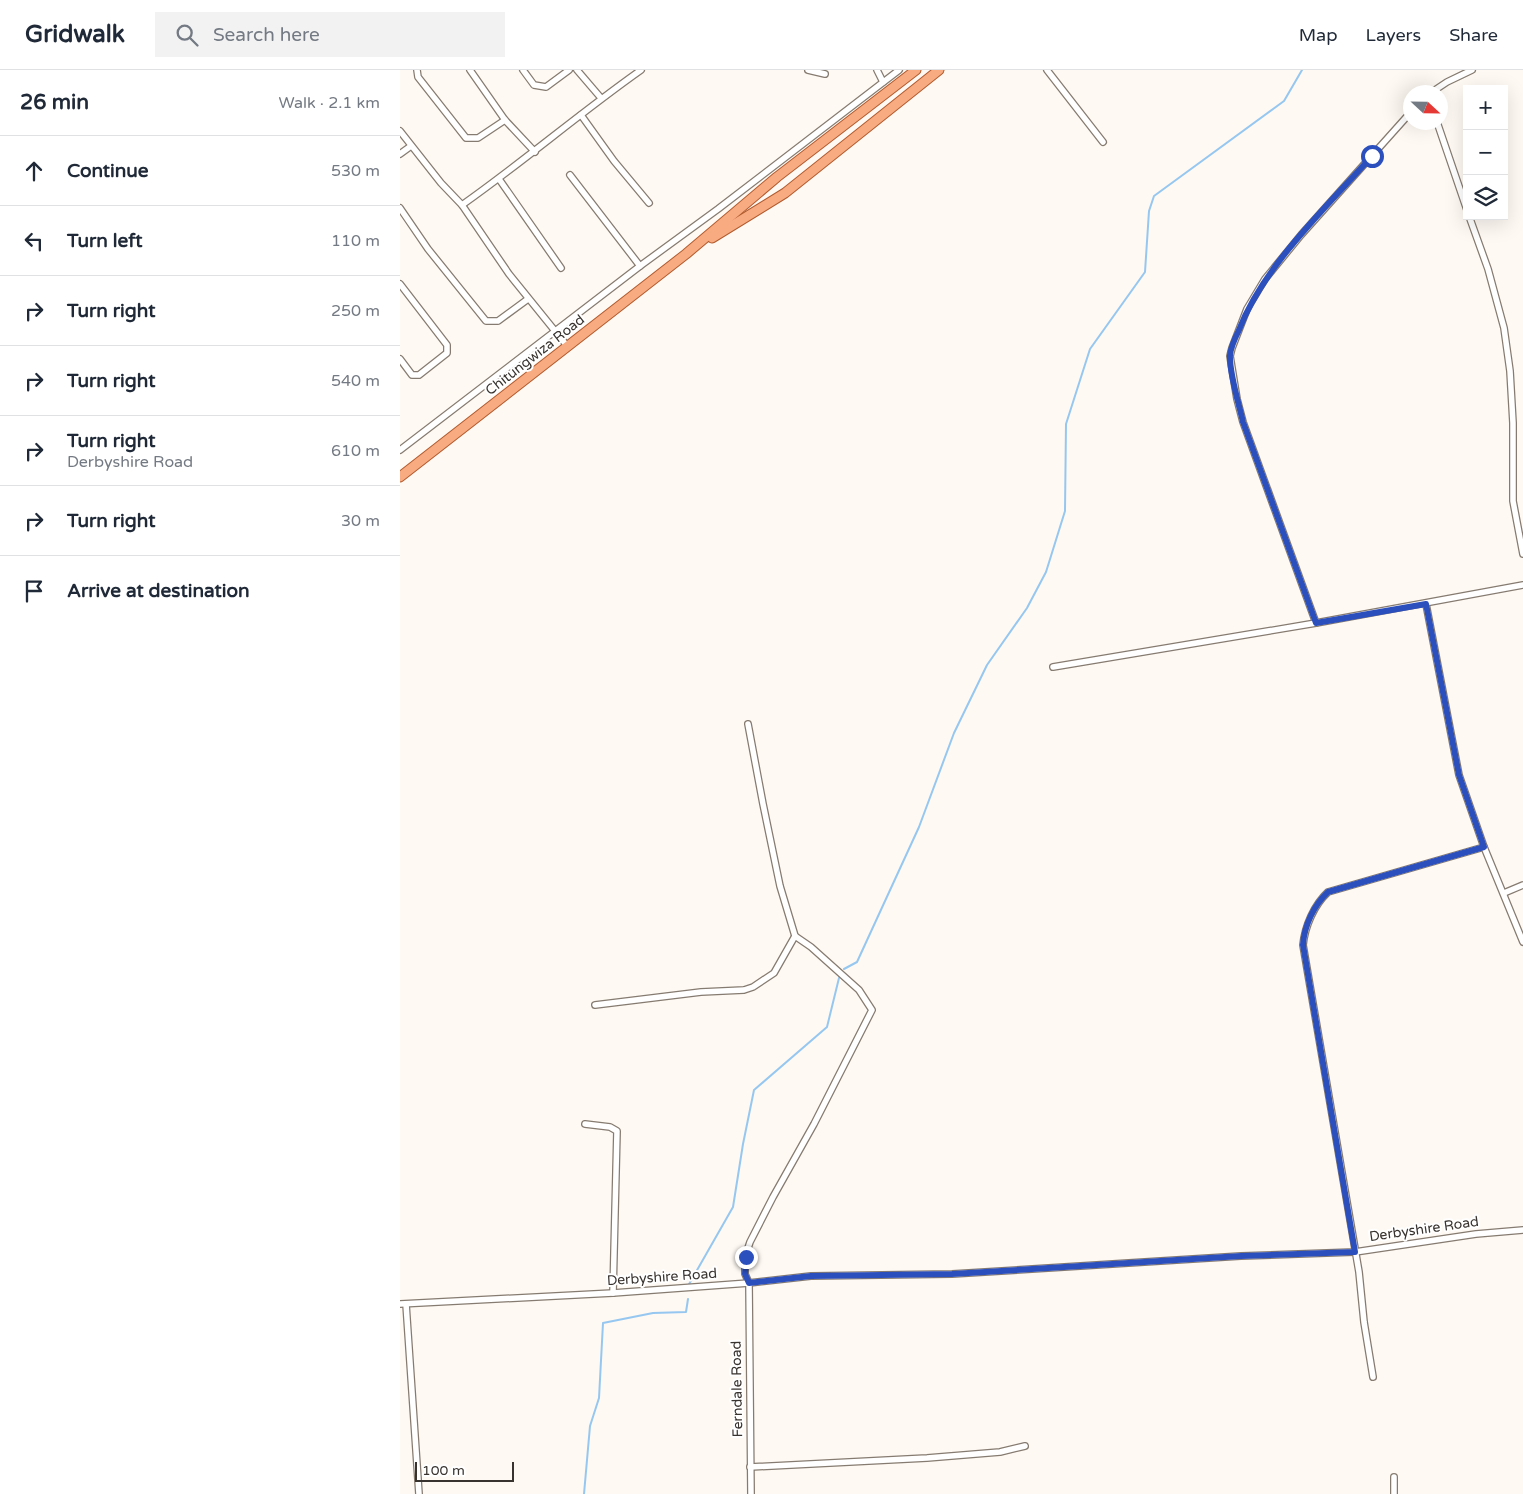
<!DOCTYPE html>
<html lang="en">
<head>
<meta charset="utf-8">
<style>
	:root { --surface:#fff; --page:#f2f2f3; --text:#1f2937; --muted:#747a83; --line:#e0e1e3 }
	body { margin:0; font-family:"Varela Round",sans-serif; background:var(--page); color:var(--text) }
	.controls { position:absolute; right:15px; top:15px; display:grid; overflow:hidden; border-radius:0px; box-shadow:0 5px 20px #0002 }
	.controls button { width:45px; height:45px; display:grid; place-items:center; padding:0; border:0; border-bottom:1px solid var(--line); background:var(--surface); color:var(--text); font:25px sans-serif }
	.compass { position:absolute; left:1003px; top:15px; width:45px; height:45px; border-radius:50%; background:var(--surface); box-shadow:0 5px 20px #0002; rotate:112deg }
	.scale { position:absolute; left:15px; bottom:12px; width:99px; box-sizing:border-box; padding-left:5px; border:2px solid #38332f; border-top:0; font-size:14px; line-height:18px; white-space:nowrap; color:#38332f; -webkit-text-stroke:4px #fff; paint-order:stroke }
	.stop { position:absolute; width:15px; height:15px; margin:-11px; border:4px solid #2c4fbe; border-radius:50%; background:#fff }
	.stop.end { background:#2c4fbe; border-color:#fff; box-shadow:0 1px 5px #0008 }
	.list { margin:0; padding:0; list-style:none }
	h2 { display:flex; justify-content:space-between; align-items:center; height:65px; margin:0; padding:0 20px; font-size:21px }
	h2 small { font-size:16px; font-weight:400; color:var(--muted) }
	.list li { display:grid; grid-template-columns:32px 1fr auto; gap:15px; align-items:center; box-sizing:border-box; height:70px; padding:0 20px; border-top:1px solid var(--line) }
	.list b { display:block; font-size:19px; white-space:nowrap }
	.list p { margin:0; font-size:16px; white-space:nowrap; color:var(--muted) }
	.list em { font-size:16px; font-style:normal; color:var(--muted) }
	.icon { flex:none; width:28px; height:28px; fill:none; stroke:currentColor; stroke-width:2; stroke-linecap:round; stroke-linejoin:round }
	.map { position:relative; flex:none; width:1123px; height:1424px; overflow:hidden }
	header { display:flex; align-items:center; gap:30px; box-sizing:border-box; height:70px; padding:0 25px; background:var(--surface); border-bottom:1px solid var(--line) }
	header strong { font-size:24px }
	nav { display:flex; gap:28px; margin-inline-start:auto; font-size:18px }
	.search { width:350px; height:45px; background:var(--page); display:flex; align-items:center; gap:12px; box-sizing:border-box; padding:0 18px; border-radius:0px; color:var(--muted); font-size:19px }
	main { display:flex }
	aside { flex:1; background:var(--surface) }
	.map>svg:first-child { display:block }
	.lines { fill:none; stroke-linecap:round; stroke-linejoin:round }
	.stream { stroke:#96c7f0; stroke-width:2 }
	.street-casing { stroke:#867b70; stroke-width:8 }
	.primary-casing { stroke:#b25b2e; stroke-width:11 }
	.street { stroke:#fff; stroke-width:5.5 }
	.primary { stroke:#f8aa81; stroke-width:9 }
	.route { stroke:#2c4fbe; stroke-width:6 }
	.labels { text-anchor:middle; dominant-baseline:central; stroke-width:4; stroke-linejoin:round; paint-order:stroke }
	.street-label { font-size:14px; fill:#38332f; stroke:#fff }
</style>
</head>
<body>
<header>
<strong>Gridwalk</strong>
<div class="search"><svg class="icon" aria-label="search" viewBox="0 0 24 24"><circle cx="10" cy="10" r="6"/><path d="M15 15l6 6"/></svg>Search here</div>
<nav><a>Map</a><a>Layers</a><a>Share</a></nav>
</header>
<main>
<aside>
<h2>26 min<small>Walk · 2.1 km</small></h2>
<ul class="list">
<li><svg class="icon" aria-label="ahead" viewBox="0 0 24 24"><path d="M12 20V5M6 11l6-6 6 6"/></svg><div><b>Continue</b></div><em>530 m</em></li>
<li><svg class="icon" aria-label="left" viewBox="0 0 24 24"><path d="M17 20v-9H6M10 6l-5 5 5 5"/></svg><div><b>Turn left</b></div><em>110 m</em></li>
<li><svg class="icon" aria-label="right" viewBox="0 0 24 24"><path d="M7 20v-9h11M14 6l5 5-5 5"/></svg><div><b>Turn right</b></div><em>250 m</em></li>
<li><svg class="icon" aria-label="right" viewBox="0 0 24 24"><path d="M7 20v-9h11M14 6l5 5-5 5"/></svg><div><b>Turn right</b></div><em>540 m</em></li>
<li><svg class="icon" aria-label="right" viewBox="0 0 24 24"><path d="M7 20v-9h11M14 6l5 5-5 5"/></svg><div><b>Turn right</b><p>Derbyshire Road</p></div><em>610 m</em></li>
<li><svg class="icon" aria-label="right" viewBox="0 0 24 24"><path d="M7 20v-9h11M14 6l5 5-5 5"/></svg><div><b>Turn right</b></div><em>30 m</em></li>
<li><svg class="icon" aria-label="arrive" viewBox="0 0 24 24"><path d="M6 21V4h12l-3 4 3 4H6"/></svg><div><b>Arrive at destination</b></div></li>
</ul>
</aside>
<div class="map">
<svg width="1123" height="1424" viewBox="0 0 1123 1424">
	<rect width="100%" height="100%" fill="#fef9f3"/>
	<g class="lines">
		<g class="stream">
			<path d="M 444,899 L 457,892 L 519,757 L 554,663 L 587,595 L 627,538 L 646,502 L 665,441 L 666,354 L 690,279 L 745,202 L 749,141 L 754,126 L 884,31 L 902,0"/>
			<path d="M 288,1216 L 333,1137 L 343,1074 L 354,1020 L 427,957 L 439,908"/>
			<path d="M 184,1424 L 190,1356 L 199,1328 L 203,1253 L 253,1243 L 286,1242 L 288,1229"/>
		</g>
		<defs>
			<g id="street">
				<path d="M 17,0 L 18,7 L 66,68 L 78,68 L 105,50"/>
				<path d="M 70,0 L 105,50 L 135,82"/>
				<path d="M 123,0 L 134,15 L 146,17 L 169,0"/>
				<path d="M 177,0 L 201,28"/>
				<path d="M 408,0 L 425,4"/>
				<path d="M 477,0 L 483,12"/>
				<path d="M 647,0 L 703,72"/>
				<path d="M 1032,22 L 1047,12 L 1072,0"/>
				<path d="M 1011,42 L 901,165 L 865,209 L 847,239 L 832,278 L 830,286 L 837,329 L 843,352 L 916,553 L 1123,515"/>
				<path d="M 181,45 L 214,91 L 249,133"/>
				<path d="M 1037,52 L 1067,140"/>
				<path d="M 0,61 L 41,113 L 62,135 L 109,204 L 168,277"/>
				<path d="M 0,84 L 11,76"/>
				<path d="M 170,105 L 240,196"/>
				<path d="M 99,109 L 161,198"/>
				<path d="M 62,135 C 123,92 180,43 241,0"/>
				<path d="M 0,138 L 28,179 L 86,251 L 98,251 L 128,229"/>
				<path d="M 1069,146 L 1088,199 L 1104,258 L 1110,301 L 1113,353 L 1113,431 L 1123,484"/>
				<path d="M 0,214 L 47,275 L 47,283 L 19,305 L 12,305 L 0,289"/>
				<path d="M 0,380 L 240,196 L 318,139 L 499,0"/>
				<path d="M 1026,534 L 1059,705 L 1084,777 L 1123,872"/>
				<path d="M 653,597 L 916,553"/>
				<path d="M 348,654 L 363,734 L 380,816 L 395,866 L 411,877 L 459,920 L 472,940 L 414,1054 L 373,1127 L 350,1172 L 345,1187 L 345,1204 L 349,1213 L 351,1424"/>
				<path d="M 1104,823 L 1123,815"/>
				<path d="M 195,935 L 301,922 L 344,920 L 353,917 L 374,903 L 395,866"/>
				<path d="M 185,1054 L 210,1057 L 217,1061 L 213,1223"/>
				<path d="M 0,1234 L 213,1223 L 349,1213 L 411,1206 L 552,1204 L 841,1186 L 955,1182 L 1076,1164 L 1123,1160"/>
				<path d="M 6,1234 L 19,1424"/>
				<path d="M 973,1307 L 964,1252 L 959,1202 L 903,875 C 905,856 914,835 928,822 L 1084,777"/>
				<path d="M 350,1397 L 527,1388 L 600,1382 L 625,1376"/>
				<path d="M 994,1424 L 994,1407"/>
			</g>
			<g id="primary">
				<path d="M 312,168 L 385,123 L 539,0"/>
				<path d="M 0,407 L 286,184 L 377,107 L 516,0"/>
			</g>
		</defs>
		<use href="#street" class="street-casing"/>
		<use href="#primary" class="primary-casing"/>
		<use href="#street" class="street"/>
		<use href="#primary" class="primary"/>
	</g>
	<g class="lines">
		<path class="route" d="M 346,1187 L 345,1204 L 349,1213 L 411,1206 L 552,1204 L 841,1186 L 955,1182 L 903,875 C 904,856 914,835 928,822 L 1084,777 L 1059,705 L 1026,534 L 916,553 L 843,352 C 839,334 829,303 830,285 C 831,276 835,268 839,260 C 864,195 926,138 972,86"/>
	</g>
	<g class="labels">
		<g class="street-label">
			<text transform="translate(135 285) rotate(-38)">Chitungwiza Road</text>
			<text transform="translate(1024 1159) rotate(-8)">Derbyshire Road</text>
			<text transform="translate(262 1207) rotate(-4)">Derbyshire Road</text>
			<text transform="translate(337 1319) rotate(-91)">Ferndale Road</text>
		</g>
	</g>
</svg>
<div class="controls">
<button>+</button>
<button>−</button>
<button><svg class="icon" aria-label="layers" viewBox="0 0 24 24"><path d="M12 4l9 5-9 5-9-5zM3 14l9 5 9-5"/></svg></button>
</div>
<svg class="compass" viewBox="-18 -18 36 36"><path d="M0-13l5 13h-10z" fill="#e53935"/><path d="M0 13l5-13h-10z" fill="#747a83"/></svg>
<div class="scale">100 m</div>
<div class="stop" style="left:972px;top:86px"></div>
<div class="stop end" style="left:346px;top:1187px"></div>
</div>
</main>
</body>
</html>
